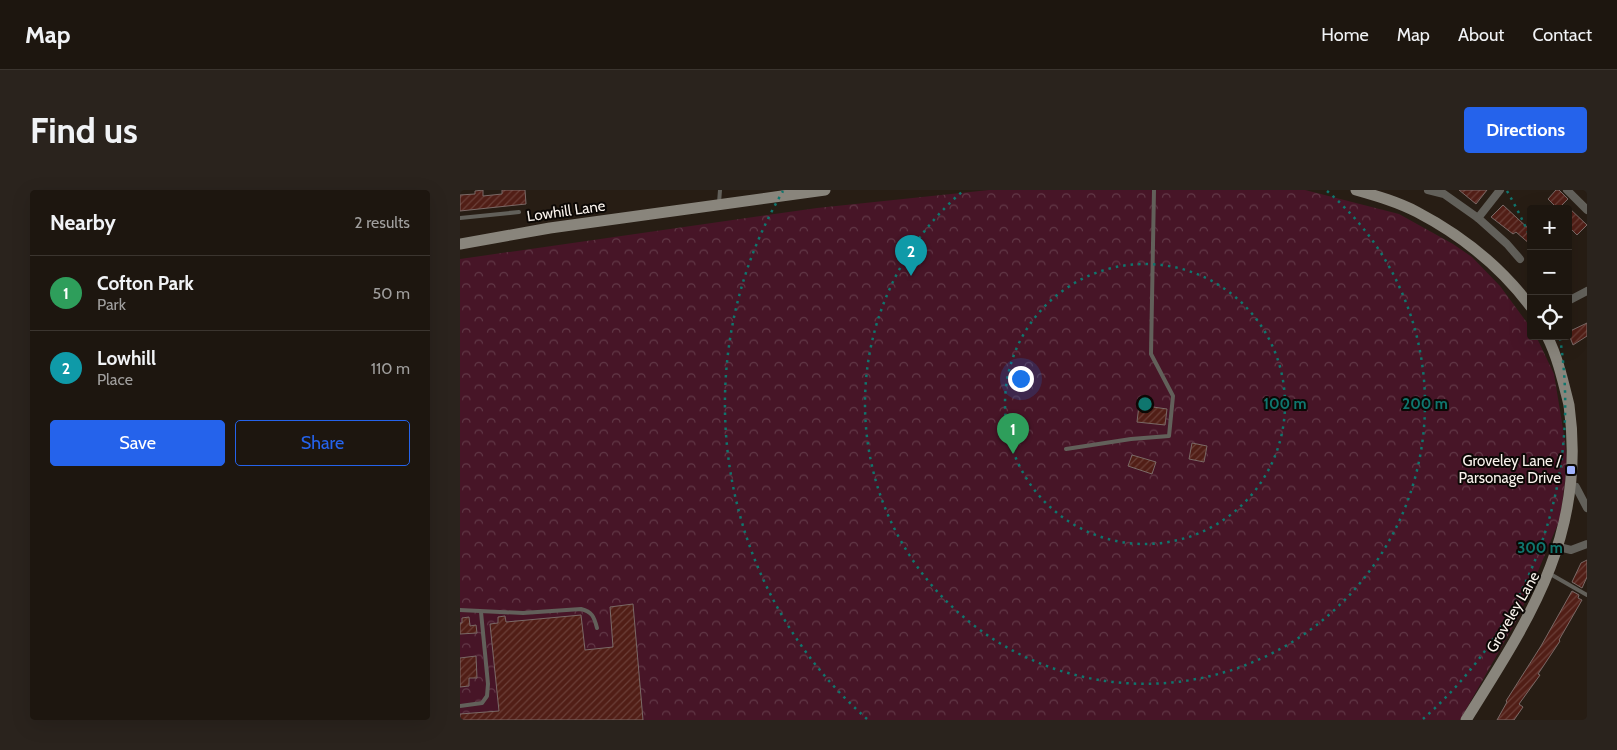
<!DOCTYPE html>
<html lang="en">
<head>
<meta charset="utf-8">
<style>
	:root { --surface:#1d160f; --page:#2a231d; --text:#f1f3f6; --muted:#a09f9e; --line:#3b352f; --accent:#2563eb }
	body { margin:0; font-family:Cabin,sans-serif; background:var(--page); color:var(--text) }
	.controls { position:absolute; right:15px; top:15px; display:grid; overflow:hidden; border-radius:5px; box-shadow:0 5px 20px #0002 }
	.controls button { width:45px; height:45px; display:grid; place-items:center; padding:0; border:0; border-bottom:1px solid var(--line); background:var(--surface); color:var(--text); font:25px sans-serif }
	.you { position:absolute; left:560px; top:188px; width:18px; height:18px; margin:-12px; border:4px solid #fff; border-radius:50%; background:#1a73e8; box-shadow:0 0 0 8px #1a73e833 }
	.badge { display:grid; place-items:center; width:32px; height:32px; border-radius:50%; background:var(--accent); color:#fff; font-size:16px; font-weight:700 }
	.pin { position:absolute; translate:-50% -41px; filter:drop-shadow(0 1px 2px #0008) }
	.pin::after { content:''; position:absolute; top:26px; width:18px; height:15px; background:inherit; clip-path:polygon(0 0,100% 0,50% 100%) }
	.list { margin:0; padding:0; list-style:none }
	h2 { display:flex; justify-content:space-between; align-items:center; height:65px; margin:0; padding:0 20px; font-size:21px }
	h2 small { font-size:16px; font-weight:400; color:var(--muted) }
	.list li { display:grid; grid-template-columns:32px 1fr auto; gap:15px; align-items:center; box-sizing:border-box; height:75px; padding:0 20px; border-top:1px solid var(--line) }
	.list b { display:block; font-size:19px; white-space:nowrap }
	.list p { margin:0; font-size:16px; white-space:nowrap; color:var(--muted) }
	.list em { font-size:16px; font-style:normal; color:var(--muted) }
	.actions { display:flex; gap:10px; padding:15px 20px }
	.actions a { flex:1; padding:11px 0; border:1px solid var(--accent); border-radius:5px; text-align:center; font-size:18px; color:var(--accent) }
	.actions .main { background:var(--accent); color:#fff }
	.icon { flex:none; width:28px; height:28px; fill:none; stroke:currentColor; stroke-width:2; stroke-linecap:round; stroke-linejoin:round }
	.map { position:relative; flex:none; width:1127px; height:530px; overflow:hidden; border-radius:5px }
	header { display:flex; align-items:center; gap:30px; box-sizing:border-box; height:70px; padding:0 25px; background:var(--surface); border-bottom:1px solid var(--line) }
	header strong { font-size:24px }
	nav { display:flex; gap:28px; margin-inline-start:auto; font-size:18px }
	.intro { display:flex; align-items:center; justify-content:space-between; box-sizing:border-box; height:120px; padding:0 30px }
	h1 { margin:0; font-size:35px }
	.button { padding:12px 22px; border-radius:5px; background:var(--accent); color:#fff; font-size:18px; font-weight:700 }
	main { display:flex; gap:30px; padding:0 30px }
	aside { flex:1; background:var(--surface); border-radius:5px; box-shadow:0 5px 20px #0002 }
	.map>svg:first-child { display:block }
	.park { fill:url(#park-crowns) }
	.building { fill:url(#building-hatch); stroke:#7a6966 }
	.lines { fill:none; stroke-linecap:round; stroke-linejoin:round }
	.lane { stroke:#62605a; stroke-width:4 }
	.street { stroke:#62605a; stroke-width:8 }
	.secondary { stroke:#89857c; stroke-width:11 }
	.ring { fill:none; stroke:#0f766e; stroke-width:2.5; stroke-dasharray:2.5 5 }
	.poi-dot { fill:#a1b3fd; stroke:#0c0805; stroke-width:2 }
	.labels { text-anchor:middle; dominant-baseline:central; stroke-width:4; stroke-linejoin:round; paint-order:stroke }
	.street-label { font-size:15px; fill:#faf3ed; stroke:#0c0805 }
	.poi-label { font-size:15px; fill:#faf3ed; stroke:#0c0805; text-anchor:end }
	.centre { fill:#0f766e; stroke:#0c0805; stroke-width:2.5 }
	.ring-label { font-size:15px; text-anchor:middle; font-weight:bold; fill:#0f766e; stroke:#0c0805; stroke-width:4; stroke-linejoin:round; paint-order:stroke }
</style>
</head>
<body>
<header>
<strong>Map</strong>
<nav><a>Home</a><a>Map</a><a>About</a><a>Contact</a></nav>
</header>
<div class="intro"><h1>Find us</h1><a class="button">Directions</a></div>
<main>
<aside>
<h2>Nearby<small>2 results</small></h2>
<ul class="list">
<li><span class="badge" style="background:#2e9e5b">1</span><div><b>Cofton Park</b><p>Park</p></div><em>50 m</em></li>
<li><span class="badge" style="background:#0f9aa8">2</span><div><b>Lowhill</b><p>Place</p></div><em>110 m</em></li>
</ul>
<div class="actions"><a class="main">Save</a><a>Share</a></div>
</aside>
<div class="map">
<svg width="1127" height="530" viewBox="0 0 1127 530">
	<defs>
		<pattern id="park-crowns" width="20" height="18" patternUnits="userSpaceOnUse" patternTransform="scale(1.25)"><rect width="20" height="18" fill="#471527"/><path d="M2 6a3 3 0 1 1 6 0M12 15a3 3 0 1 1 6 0" fill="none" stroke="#623847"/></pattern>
		<pattern id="building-hatch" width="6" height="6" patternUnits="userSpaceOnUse" patternTransform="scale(1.25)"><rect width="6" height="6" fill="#511e16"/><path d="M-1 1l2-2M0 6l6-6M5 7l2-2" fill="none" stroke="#6b3f38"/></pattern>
	</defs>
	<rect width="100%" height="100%" fill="#271d14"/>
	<path class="park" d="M 529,0 L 845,0 L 939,24 L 993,54 L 1012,67 L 1040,96 L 1071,138 L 1071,146 L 1076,146 L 1094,184 L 1105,251 L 1107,277 L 1100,329 L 1059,426 L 1000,530 L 0,530 L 0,69 L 357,18 Z"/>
	<g class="building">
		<path d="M 23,0 L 23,6 L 42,4 L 42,0 L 65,0 L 66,14 L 0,21 L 0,5 L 15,4 L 15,1 Z"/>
		<path d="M 999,0 L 1027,0 L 1016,14 Z"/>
		<path d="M 1096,0 L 1099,0 L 1108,9 L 1098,19 L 1088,9 Z"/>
		<path d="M 1043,15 L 1071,41 L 1071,55 L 1056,42 L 1053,44 L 1031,27 Z"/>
		<path d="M 1108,17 L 1127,35 L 1117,45 L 1108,36 Z"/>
		<path d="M 1127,133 L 1127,146 L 1113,155 L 1108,142 Z"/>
		<path d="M 679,215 L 707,219 L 705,235 L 677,232 Z"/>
		<path d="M 732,253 L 747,256 L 744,272 L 729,269 Z"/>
		<path d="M 672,265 L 696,272 L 692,284 L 668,276 Z"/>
		<path d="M 1127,370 L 1127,387 L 1122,398 L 1112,392 L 1121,373 Z"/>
		<path d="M 1112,401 L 1119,405 L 1118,408 L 1122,410 L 1099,450 L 1100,451 L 1078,484 L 1080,485 L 1059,514 L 1063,517 L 1054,530 L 1037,530 L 1047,512 L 1046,511 L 1081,456 Z"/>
		<path d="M 173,414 L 183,530 L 0,530 L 0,524 L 39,521 L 30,434 L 38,433 L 38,427 L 45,426 L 46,432 L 121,425 L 125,460 L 153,457 L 150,417 Z"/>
		<path d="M 9,427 L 10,436 L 16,435 L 17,443 L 0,444 L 0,433 L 2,433 L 2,428 Z"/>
		<path d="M 16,466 L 17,488 L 9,488 L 9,496 L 0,497 L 0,468 Z"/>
	</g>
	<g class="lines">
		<g class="lane">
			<path d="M 259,13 L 260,0"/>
			<path d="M 0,28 L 59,22"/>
			<path d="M 606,259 L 671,249 L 709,246 L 713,206 L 691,164 L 694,0"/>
			<path d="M 1092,385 L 1127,405"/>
			<path d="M 0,420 L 63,423 L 121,419 C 132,422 134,426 137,438"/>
			<path d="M 0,516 L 22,513 L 27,506 L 28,494 L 21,422"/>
		</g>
		<g class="street">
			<path d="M 968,0 L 984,4 L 1018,28 L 1047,54 L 1060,69"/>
			<path d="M 1107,0 L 1127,20"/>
			<path d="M 1018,28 L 1040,0"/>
			<path d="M 1108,111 L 1127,101"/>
			<path d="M 1116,297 L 1127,318"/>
			<path d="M 1103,358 L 1111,360 L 1127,354"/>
		</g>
		<g class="secondary">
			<path d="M 896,0 C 917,6 938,12 957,22 C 1001,45 1041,77 1071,117"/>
			<path d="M 0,54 L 90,38 L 365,0"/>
			<path d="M 1006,530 C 1070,428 1127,343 1109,215 C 1103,191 1098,168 1087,146"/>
		</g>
	</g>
	<g class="ring">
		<circle cx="685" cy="214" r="140"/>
		<path d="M867 1A280 280 0 1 1 503 1"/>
		<path d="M407 529A420 420 0 0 1 323 1M1047 1A420 420 0 0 1 1070 47M1100 148A420 420 0 0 1 963 529"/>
	</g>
	<rect class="poi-dot" x="1106" y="275" width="10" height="10" rx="2.5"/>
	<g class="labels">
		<g class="street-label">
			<text transform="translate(106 21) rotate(-8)">Lowhill Lane</text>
			<text transform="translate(1053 422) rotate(-60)">Groveley Lane</text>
		</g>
		<g class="poi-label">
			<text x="1101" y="271">Groveley Lane /<tspan x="1101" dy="17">Parsonage Drive</tspan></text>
		</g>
	</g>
	<circle cx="685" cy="214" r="8" class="centre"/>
	<g class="ring-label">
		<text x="825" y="219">100 m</text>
		<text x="965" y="219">200 m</text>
		<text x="1080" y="363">300 m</text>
	</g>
</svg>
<div class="controls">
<button>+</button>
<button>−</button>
<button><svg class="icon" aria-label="locate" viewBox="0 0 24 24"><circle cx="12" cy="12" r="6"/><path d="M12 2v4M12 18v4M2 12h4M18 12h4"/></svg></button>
</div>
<div class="you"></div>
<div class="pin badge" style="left:553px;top:264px;background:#2e9e5b">1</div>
<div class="pin badge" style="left:451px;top:86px;background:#0f9aa8">2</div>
</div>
</main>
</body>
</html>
